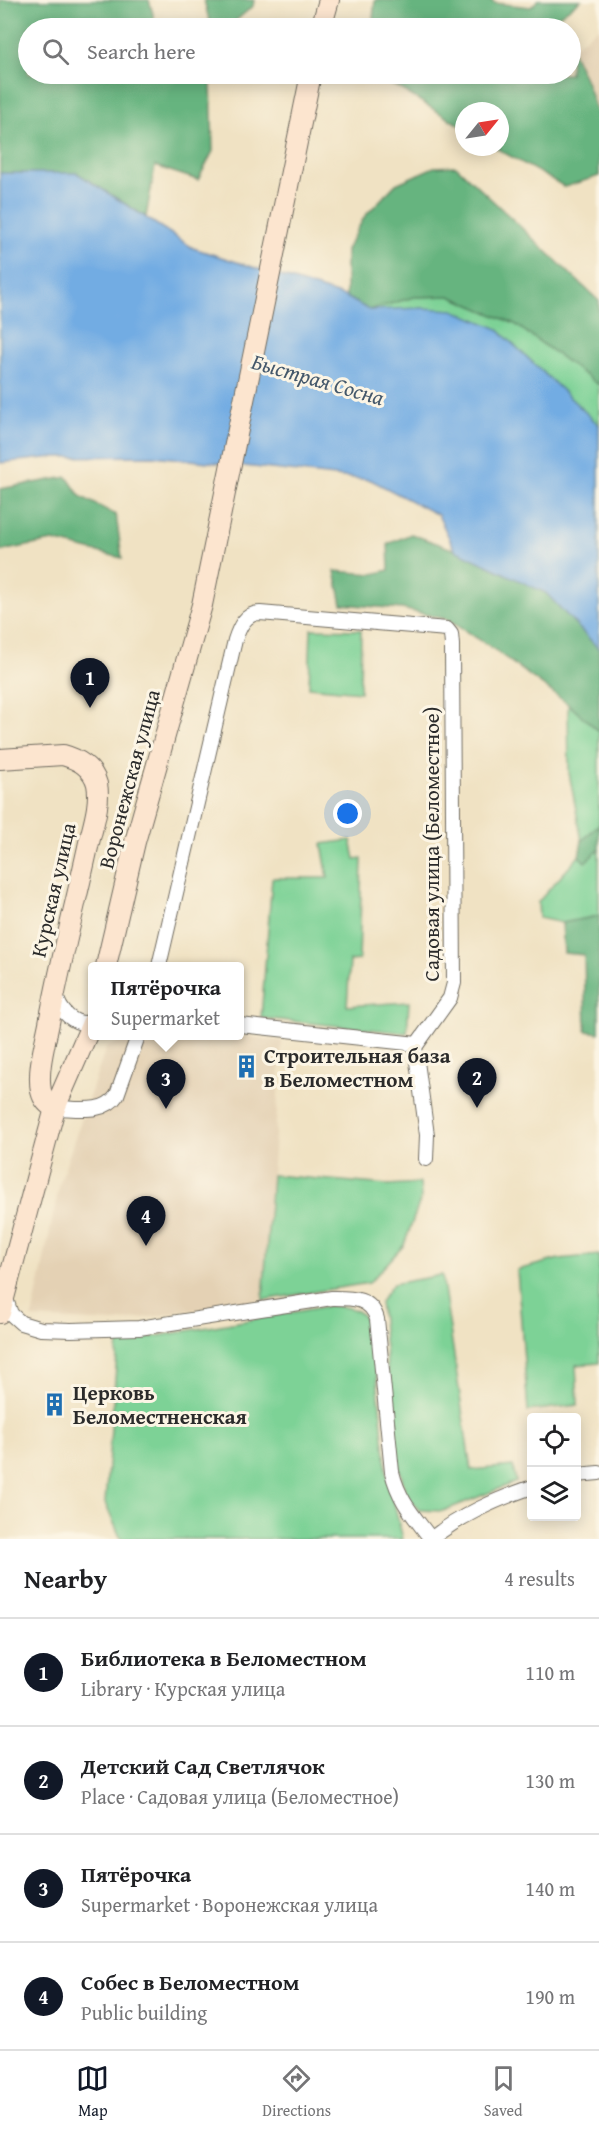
<!DOCTYPE html>
<html lang="en">
<head>
<meta charset="utf-8">
<style>
	:root { --surface:#fff; --page:#f2f2f2; --text:#202124; --muted:#757577; --line:#e0e0e0; --accent:#111827 }
	body { margin:0; font-family:"Gentium Book Plus",serif; background:var(--page); color:var(--text) }
	.controls { position:absolute; right:18px; bottom:18px; display:grid; overflow:hidden; border-radius:6px; box-shadow:0 3px 15px #0003 }
	.controls button { width:54px; height:54px; display:grid; place-items:center; padding:0; border:0; border-bottom:2px solid var(--line); background:var(--surface); color:var(--text); font:30px sans-serif }
	.compass { position:absolute; left:455px; top:102px; width:54px; height:54px; border-radius:50%; background:var(--surface); box-shadow:0 3px 15px #0003; rotate:60deg }
	.you { position:absolute; left:348px; top:814px; width:21px; height:21px; margin:-15px; border:4px solid #fff; border-radius:50%; background:#1a73e8; box-shadow:0 0 0 9px #1a73e833 }
	.badge { display:grid; place-items:center; width:39px; height:39px; border-radius:50%; background:var(--accent); color:#fff; font-size:20px; font-weight:700 }
	.pin { position:absolute; translate:-50% -50px; filter:drop-shadow(0 2px 3px #0008) }
	.pin::after { content:''; position:absolute; top:32px; width:21px; height:18px; background:inherit; clip-path:polygon(0 0,100% 0,50% 100%) }
	.popup { position:absolute; left:88px; top:962px; width:156px; height:78px; box-sizing:border-box; display:grid; place-content:center; border-radius:6px; background:var(--surface); filter:drop-shadow(0 2px 4px #0005); font-size:20px; white-space:nowrap; color:var(--muted) }
	.popup b { font-size:22px; color:var(--text) }
	.popup::after { content:''; position:absolute; left:50%; top:100%; margin-left:-12px; border:12px solid transparent; border-top-color:var(--surface) }
	.list { margin:0; padding:0; list-style:none }
	h2 { display:flex; justify-content:space-between; align-items:center; height:78px; margin:0; padding:0 24px; font-size:26px }
	h2 small { font-size:20px; font-weight:400; color:var(--muted) }
	.list li { display:grid; grid-template-columns:39px 1fr auto; gap:18px; align-items:center; box-sizing:border-box; height:108px; padding:0 24px; border-top:2px solid var(--line) }
	.list b { display:block; font-size:22px; white-space:nowrap }
	.list p { margin:0; font-size:20px; white-space:nowrap; color:var(--muted) }
	.list em { font-size:20px; font-style:normal; color:var(--muted) }
	.icon { flex:none; width:33px; height:33px; fill:none; stroke:currentColor; stroke-width:2; stroke-linecap:round; stroke-linejoin:round }
	.map { position:relative; flex:none; width:599px; height:1539px; overflow:hidden }
	.search { position:absolute; background:var(--surface); box-shadow:0 3px 15px #0003; left:18px; right:18px; top:18px; height:66px; display:flex; align-items:center; gap:15px; box-sizing:border-box; padding:0 21px; border-radius:33px; color:var(--muted); font-size:22px }
	.sheet { height:510px; background:var(--surface) }
	nav { display:flex; justify-content:space-around; align-items:center; box-sizing:border-box; height:84px; border-top:2px solid var(--line); background:var(--surface); font-size:16px; color:var(--muted) }
	nav a { display:grid; justify-items:center; gap:3px }
	nav .on { color:var(--accent) }
	.map>svg:first-child { display:block }
	.built { fill:#e4d1b4 }
	.green { fill:#7dd296; stroke:#547e60; stroke-width:1.5 }
	.forest { fill:#66b47f; stroke:#487055; stroke-width:1.5 }
	.water { fill:#72ace3; stroke:#4e6c87; stroke-width:1.5 }
	.lines { fill:none; stroke-linecap:round; stroke-linejoin:round }
	.street-casing { stroke:#706b60; stroke-width:16 }
	.secondary-casing { stroke:#706b60; stroke-width:22 }
	.street { stroke:#fff; stroke-width:14 }
	.secondary { stroke:#fce5cf; stroke-width:20 }
	.labels { text-anchor:middle; dominant-baseline:central; stroke-width:6; stroke-linejoin:round; paint-order:stroke }
	.street-label { font-size:21px; fill:#2b2b2b; stroke:#fcf5e5 }
	.poi-label { font-size:21px; font-weight:bold; fill:#2b2b2b; stroke:#fcf5e5; text-anchor:start }
	.water-label { font-size:22px; font-style:italic; fill:#44586b; stroke:#fcf5e5 }
</style>
</head>
<body>
<div class="map">
<svg width="599" height="1539" viewBox="0 0 599 1539">
	<rect width="100%" height="100%" fill="#fcf5e5"/>
	<filter id="ink" filterUnits="userSpaceOnUse"><feTurbulence type="fractalNoise" baseFrequency=".0167" numOctaves="2"/><feDisplacementMap in="SourceGraphic" scale="12" xChannelSelector="R" yChannelSelector="G"/><feConvolveMatrix kernelMatrix="1 2 1 2 8 2 1 2 1" color-interpolation-filters="sRGB"/></filter>
	<filter id="wash" filterUnits="userSpaceOnUse"><feTurbulence type="fractalNoise" baseFrequency=".008" numOctaves="4" result="noise"/><feDisplacementMap in="SourceGraphic" scale="24" xChannelSelector="R" yChannelSelector="G"/><feGaussianBlur stdDeviation="1.35" result="paint"/><feColorMatrix in="noise" values="0 0 0 0 0 0 0 0 0 0 0 0 0 0 0 0 0 1.4 0 .05"/><feComposite in="paint" operator="in"/></filter>
	<g filter="url(#wash)">
		<rect width="100%" height="100%" fill="#f0e2c3"/>
		<g class="built">
			<path d="M 599,27 L 599,114 L 563,74 L 570,74 L 571,49 Z"/>
			<path d="M 240,1035 L 282,1041 L 263,1300 L 115,1322 L 32,1318 L 60,1182 L 106,1048 L 131,1036 Z"/>
		</g>
		<g class="green">
			<path d="M 450,296 L 515,324 L 599,385 L 599,425 L 496,328 L 369,310 L 414,297 Z"/>
			<path d="M 311,629 L 361,630 L 360,692 L 309,687 Z"/>
			<path d="M 568,704 L 599,731 L 599,824 L 582,841 L 569,773 Z"/>
			<path d="M 351,840 L 355,859 L 362,858 L 359,960 L 350,961 L 347,1006 L 409,1002 L 407,1033 L 261,1018 L 272,878 L 328,878 L 322,844 Z"/>
			<path d="M 599,850 L 599,916 L 562,923 L 539,918 L 538,902 L 579,856 L 585,861 Z"/>
			<path d="M 272,1175 L 388,1185 L 420,1183 L 421,1198 L 404,1245 L 369,1283 L 263,1300 Z"/>
			<path d="M 599,1255 L 599,1363 L 576,1365 L 578,1405 L 528,1411 L 517,1270 L 559,1259 Z"/>
			<path d="M 442,1275 L 471,1470 L 513,1466 L 516,1482 L 443,1511 L 419,1510 L 406,1494 L 397,1458 L 380,1302 L 393,1284 Z"/>
			<path d="M 328,1306 C 353,1307 359,1307 372,1329 L 387,1474 L 403,1539 L 121,1539 L 105,1503 L 118,1343 Z"/>
		</g>
		<g class="forest">
			<path d="M 0,0 L 149,0 L 157,28 L 28,28 L 28,74 L 229,74 L 230,82 L 211,82 L 213,151 L 198,180 L 155,166 L 146,217 L 77,173 L 0,173 Z"/>
			<path d="M 204,0 L 254,0 L 253,6 L 227,28 L 211,28 Z"/>
			<path d="M 375,0 L 491,0 L 494,3 L 531,7 L 538,0 L 581,0 L 556,18 L 561,28 L 372,28 Z"/>
			<path d="M 571,48 L 586,81 L 599,120 L 599,176 L 565,187 L 494,147 L 500,147 L 500,111 L 464,111 L 464,128 L 399,88 L 367,74 L 570,74 Z"/>
			<path d="M 456,166 L 599,301 L 599,385 L 515,324 L 450,296 L 414,297 L 369,310 L 346,297 L 346,250 L 365,216 L 396,184 L 434,167 Z"/>
			<path d="M 67,477 L 80,496 L 116,515 L 122,558 L 53,541 L 0,551 L 0,489 Z"/>
			<path d="M 411,534 L 455,550 L 546,593 L 599,649 L 599,731 L 568,704 L 488,645 L 446,619 L 402,609 L 342,604 L 335,571 L 373,574 L 389,570 L 388,544 Z"/>
			<path d="M 599,824 L 599,850 L 585,862 L 579,856 L 582,841 Z"/>
			<path d="M 599,916 L 599,1033 L 586,1031 L 584,955 L 564,953 L 562,923 Z"/>
		</g>
		<path class="water" d="M 0,173 L 77,173 L 193,248 L 346,297 L 369,310 L 423,308 L 453,310 L 496,328 L 599,425 L 599,649 L 546,593 L 455,550 L 438,515 L 371,480 L 154,456 L 55,457 L 0,463 Z"/>
	</g>
	<g filter="url(#ink)">
		<g class="lines">
			<defs>
				<g id="street">
					<path d="M 159,966 L 235,640 C 239,628 245,613 260,613 L 447,629 L 451,634 L 452,645 L 454,983 L 450,998 L 415,1047 L 427,1135 L 426,1159"/>
					<path d="M 56,994 C 59,1011 74,1027 92,1022"/>
					<path d="M 240,1025 L 417,1044"/>
					<path d="M 55,1108 C 76,1108 104,1115 117,1095 L 138,1036"/>
					<path d="M 5,1296 L 11,1314 L 21,1323 L 41,1329 L 71,1330 L 139,1328 L 332,1298 C 351,1298 371,1297 377,1319 L 392,1472 C 399,1501 414,1516 431,1539"/>
					<path d="M 576,1475 L 599,1473"/>
					<path d="M 431,1539 C 461,1515 495,1500 532,1487"/>
				</g>
				<g id="secondary">
					<path d="M 321,28 L 329,0"/>
					<path d="M 0,759 L 63,755 C 78,759 93,768 97,784 C 101,804 92,828 88,847 C 75,906 60,964 49,1023 C 45,1044 37,1070 41,1091 C 43,1099 48,1105 55,1108"/>
					<path d="M 106,966 L 135,842 L 202,605 L 311,74"/>
					<path d="M 0,1313 L 55,1108 L 92,1023"/>
				</g>
			</defs>
			<use href="#street" class="street-casing"/>
			<use href="#secondary" class="secondary-casing"/>
			<use href="#street" class="street"/>
			<use href="#secondary" class="secondary"/>
		</g>
	</g>
	<defs>
		<symbol id="building-bare" viewBox="-9 -9 18 18"><path d="M-4-6H4V6H1V3H-1V6H-4ZM-2.5-4.3h1.7v1.8h-1.7ZM.8-4.3h1.7v1.8H.8ZM-2.5-1h1.7V.8h-1.7ZM.8-1h1.7V.8H.8Z" fill="#1f6fb2" stroke="#fcf5e5" stroke-width="2.5" paint-order="stroke"/></symbol>
	</defs>
	<g fill-rule="evenodd">
		<use href="#building-bare" x="230" y="1050" width="33" height="33"/>
		<use href="#building-bare" x="38" y="1388" width="33" height="33"/>
	</g>
	<g class="labels">
		<g class="street-label">
			<text transform="translate(129 779) rotate(-75)">Воронежская улица</text>
			<text transform="translate(431 844) rotate(-90)">Садовая улица (Беломестное)</text>
			<text transform="translate(53 890) rotate(-77)">Курская улица</text>
		</g>
		<g class="poi-label">
			<text x="264" y="1055">Строительная база<tspan x="264" dy="24">в Беломестном</tspan></text>
			<text x="73" y="1392">Церковь<tspan x="73" dy="24">Беломестненская</tspan></text>
		</g>
		<g class="water-label">
			<text transform="translate(318 379) rotate(16)">Быстрая Сосна</text>
		</g>
	</g>
</svg>
<div class="controls">
<button><svg class="icon" aria-label="locate" viewBox="0 0 24 24"><circle cx="12" cy="12" r="6"/><path d="M12 2v4M12 18v4M2 12h4M18 12h4"/></svg></button>
<button><svg class="icon" aria-label="layers" viewBox="0 0 24 24"><path d="M12 4l9 5-9 5-9-5zM3 14l9 5 9-5"/></svg></button>
</div>
<svg class="compass" viewBox="-18 -18 36 36"><path d="M0-13l5 13h-10z" fill="#e53935"/><path d="M0 13l5-13h-10z" fill="#757577"/></svg>
<div class="you"></div>
<div class="pin badge" style="left:90px;top:708px">1</div>
<div class="pin badge" style="left:477px;top:1108px">2</div>
<div class="pin badge" style="left:166px;top:1109px">3</div>
<div class="popup"><b>Пятёрочка</b>Supermarket</div>
<div class="pin badge" style="left:146px;top:1246px">4</div>
<div class="search"><svg class="icon" aria-label="search" viewBox="0 0 24 24"><circle cx="10" cy="10" r="6"/><path d="M15 15l6 6"/></svg>Search here</div>
</div>
<section class="sheet">
<h2>Nearby<small>4 results</small></h2>
<ul class="list">
<li><span class="badge">1</span><div><b>Библиотека в Беломестном</b><p>Library · Курская улица</p></div><em>110 m</em></li>
<li><span class="badge">2</span><div><b>Детский Сад Светлячок</b><p>Place · Садовая улица (Беломестное)</p></div><em>130 m</em></li>
<li><span class="badge">3</span><div><b>Пятёрочка</b><p>Supermarket · Воронежская улица</p></div><em>140 m</em></li>
<li><span class="badge">4</span><div><b>Собес в Беломестном</b><p>Public building</p></div><em>190 m</em></li>
</ul>
</section>
<nav>
<a class="on"><svg class="icon" aria-label="map" viewBox="0 0 24 24"><path d="M3 6l6-2 6 2 6-2v14l-6 2-6-2-6 2zM9 4v14M15 6v14"/></svg>Map</a>
<a><svg class="icon" aria-label="directions" viewBox="0 0 24 24"><path d="M12 3l9 9-9 9-9-9zM9 14v-3h6M13 9l2 2-2 2"/></svg>Directions</a>
<a><svg class="icon" aria-label="saved" viewBox="0 0 24 24"><path d="M7 4h10v16l-5-4-5 4z"/></svg>Saved</a>
</nav>
</body>
</html>
